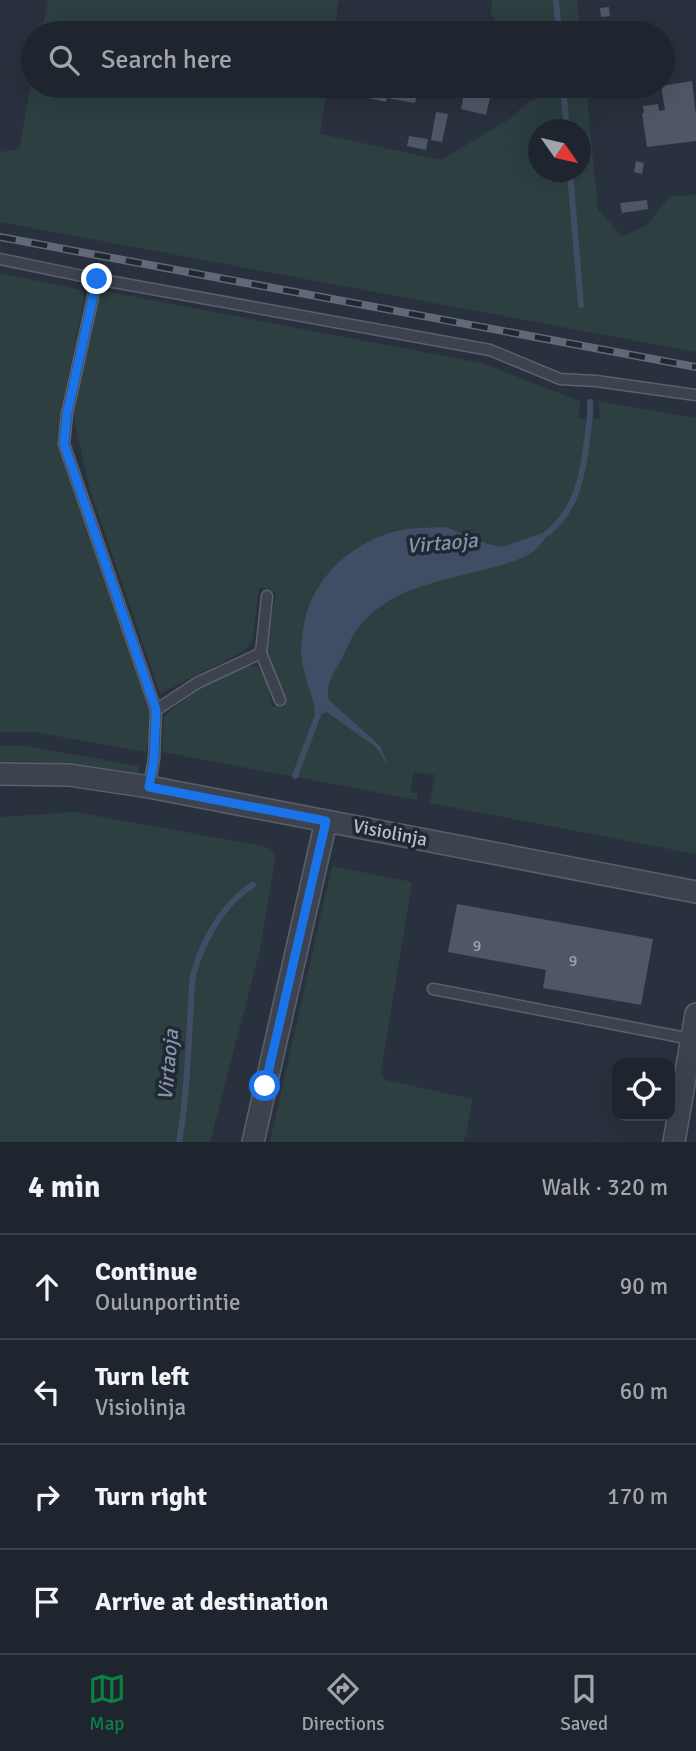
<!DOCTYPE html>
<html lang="en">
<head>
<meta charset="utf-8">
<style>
	:root { --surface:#1f252e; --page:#272d36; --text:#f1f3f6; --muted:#a1a5aa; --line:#3c424a; --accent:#0b8043 }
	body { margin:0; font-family:Signika,sans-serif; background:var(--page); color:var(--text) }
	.controls { position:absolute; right:21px; bottom:21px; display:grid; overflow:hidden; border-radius:14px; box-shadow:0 7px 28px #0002 }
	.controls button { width:63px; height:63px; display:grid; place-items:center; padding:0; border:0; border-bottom:2px solid var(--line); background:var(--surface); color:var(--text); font:35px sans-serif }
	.compass { position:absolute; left:528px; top:119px; width:63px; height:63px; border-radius:50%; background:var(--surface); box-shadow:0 7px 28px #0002; rotate:124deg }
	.stop { position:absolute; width:21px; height:21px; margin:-16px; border:5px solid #1a73e8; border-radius:50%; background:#fff }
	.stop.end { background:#1a73e8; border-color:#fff; box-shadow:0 2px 7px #0008 }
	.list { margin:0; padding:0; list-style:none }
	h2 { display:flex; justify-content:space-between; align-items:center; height:91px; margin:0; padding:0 28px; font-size:30px }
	h2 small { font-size:23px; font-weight:400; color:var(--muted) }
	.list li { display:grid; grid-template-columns:46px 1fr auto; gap:21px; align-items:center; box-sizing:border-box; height:105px; padding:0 28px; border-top:2px solid var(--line) }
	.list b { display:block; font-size:26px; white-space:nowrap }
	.list p { margin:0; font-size:23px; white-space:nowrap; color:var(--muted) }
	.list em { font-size:23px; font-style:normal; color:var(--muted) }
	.icon { flex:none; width:38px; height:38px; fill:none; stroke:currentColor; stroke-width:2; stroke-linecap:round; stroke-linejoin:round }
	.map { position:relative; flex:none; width:696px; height:1142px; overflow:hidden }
	.search { position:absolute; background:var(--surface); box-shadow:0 7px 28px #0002; left:21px; right:21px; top:21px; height:77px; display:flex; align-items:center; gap:18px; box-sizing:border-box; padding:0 24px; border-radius:38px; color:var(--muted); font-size:26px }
	.sheet { height:511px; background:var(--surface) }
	nav { display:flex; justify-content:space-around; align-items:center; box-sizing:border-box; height:98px; border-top:2px solid var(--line); background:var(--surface); font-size:19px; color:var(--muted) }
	nav a { display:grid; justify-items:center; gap:4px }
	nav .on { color:var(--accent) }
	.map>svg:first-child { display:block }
	.green { fill:#2d3f41; fill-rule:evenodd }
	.water { fill:#404d65 }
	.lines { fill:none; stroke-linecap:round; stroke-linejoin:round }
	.stream { stroke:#404d65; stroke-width:6 }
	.building { fill:#4f5766 }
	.lane-casing { stroke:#5a616c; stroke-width:13 }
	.street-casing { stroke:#5a616c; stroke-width:24 }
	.lane { stroke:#3c434e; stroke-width:10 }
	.street { stroke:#3c434e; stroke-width:21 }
	.rail-casing { stroke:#616976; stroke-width:8 }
	.rail { stroke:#212833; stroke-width:5; stroke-dasharray:16; stroke-linecap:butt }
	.route { stroke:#1a73e8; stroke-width:9 }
	.labels { text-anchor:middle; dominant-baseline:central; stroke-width:7; stroke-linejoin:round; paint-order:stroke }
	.number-label { font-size:16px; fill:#9ea4b0 }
	.street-label { font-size:19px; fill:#b9bec9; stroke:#212833 }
	.water-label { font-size:21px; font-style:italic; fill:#8493ac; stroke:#212833 }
</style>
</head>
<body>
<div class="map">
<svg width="696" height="1142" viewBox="0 0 696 1142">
	<rect width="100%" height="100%" fill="#29313e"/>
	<g class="green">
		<path d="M 48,0 L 339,0 L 334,33 L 41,33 Z"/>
		<path d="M 492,0 L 577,0 L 581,33 L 504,33 L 491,14 Z"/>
		<path d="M 33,75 L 33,86 L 327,86 L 320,134 L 441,160 L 510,119 L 527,103 L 547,95 L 548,86 L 586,86 L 598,210 L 622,236 L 646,226 L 670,196 L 696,195 L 696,352 L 0,222 L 0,152 L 19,149 ZM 538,130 L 580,130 L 580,172 L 538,172 Z"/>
		<path d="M 0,273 L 82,290 L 84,301 L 66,386 L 60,443 L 150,706 L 151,728 L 146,752 L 34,732 L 0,732 Z"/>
		<path d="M 104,291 L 481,363 L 580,401 L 579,419 L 600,419 L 598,401 L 696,418 L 696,854 L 430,803 L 435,775 L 414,772 L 410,792 L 418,793 L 417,800 L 162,752 L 164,717 L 171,710 L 202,687 L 249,665 L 258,667 L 267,679 L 272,707 L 285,702 L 268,653 L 268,632 L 276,593 L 259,587 L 252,642 L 244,651 L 160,694 L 90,490 L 73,415 L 95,306 Z"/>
		<path d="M 0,746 L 26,746 L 138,766 L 138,775 C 92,767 47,759 0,762 Z"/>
		<path d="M 75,812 L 263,846 C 272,849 274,852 275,861 L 260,950 L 210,1142 L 0,1142 L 0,817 Z"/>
		<path d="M 332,866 L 412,882 L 381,1072 L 385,1080 L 473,1099 L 464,1142 L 270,1142 Z"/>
	</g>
	<path class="water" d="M 446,527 L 488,544 L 502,547 L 551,530 C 546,537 540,546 534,551 C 523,559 506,564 494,567 C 448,580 396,585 362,623 C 353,633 347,648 341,660 C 334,673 325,685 329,700 L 380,746 L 388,766 L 377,748 L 327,712 L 318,715 C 311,695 303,674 301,652 C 301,645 302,638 303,631 C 308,583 347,546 392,532 C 410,527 428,528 446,527 Z"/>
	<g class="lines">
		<g class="stream">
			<path d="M 556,0 L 559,33"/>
			<path d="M 563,86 L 567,130"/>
			<path d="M 570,172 L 581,305"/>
			<path d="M 546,534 C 576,512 583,475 587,440 C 589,427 591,415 590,402"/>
			<path d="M 295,776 L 318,715 L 317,708"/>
			<path d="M 179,1142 C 186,1102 188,1060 190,1020 C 192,1004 190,986 194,972 C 203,940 224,902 253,885"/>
		</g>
	</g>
	<g class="building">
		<path d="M 609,7 L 610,16 L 601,17 L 600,8 Z"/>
		<path d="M 440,22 L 464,27 L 463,33 L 437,33 Z"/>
		<path d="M 692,81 L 696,115 L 696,141 L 647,147 L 642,113 L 644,113 L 643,106 L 658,104 L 659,111 L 665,110 L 661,86 Z"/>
		<path d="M 362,86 L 419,86 L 415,103 L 387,98 L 386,102 L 360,96 Z"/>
		<path d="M 480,86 L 492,89 L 486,115 L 461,109 L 465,87 L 479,90 Z"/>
		<path d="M 436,112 L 448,114 L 442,142 L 431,140 Z"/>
		<path d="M 409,136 L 428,139 L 426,150 L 407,146 Z"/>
		<path d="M 636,161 L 644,163 L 642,174 L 634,172 Z"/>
		<path d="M 647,200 L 648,209 L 622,213 L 620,203 Z"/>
		<path d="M 457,904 L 653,939 L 641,1005 L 543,988 L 546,970 L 448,952 Z"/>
	</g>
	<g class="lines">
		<defs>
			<g id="lane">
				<path d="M 0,259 L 97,279 L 490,350 L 560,379 L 596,381 L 696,395"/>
				<path d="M 97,279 L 67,414 L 64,444 L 156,710 L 154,759 L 149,787"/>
				<path d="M 267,596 L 261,653 L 280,700"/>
				<path d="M 156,710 L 197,683 L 261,653"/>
				<path d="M 433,989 L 691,1039"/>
			</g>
			<g id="street">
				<path d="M 0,774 L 69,775 L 149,787 L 696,892"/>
				<path d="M 253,1142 L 326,821"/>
				<path d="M 674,1142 L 696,1014"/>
			</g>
		</defs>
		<use href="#lane" class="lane-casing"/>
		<use href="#street" class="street-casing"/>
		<use href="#lane" class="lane"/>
		<use href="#street" class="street"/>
		<defs>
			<path id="rail" d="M 0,237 L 696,367"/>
		</defs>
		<use href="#rail" class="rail-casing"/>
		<use href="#rail" class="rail"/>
	</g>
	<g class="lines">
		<path class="route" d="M 97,279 L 67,414 L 64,444 L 156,710 L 154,759 L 149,787 L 326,821 L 265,1086"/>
	</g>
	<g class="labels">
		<g class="number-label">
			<text x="477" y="946">9</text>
			<text x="573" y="961">9</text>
		</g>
		<g class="street-label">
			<text transform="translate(390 833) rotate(11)">Visiolinja</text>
		</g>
		<g class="water-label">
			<text transform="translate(442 543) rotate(-5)">Virtaoja</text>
			<text transform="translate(168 1065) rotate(-85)">Virtaoja</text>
		</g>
	</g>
</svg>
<div class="controls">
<button><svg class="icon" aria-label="locate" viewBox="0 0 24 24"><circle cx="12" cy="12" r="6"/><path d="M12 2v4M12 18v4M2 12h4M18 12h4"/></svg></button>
</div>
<svg class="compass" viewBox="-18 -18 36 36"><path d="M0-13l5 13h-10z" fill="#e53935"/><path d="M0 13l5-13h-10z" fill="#a1a5aa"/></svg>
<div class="stop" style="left:265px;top:1086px"></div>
<div class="stop end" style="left:97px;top:279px"></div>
<div class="search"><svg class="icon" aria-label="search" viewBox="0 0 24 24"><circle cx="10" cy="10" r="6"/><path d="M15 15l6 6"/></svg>Search here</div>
</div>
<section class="sheet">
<h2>4 min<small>Walk · 320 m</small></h2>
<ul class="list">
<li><svg class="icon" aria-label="ahead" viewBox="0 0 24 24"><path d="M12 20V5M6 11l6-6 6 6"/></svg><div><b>Continue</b><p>Oulunportintie</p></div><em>90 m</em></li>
<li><svg class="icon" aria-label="left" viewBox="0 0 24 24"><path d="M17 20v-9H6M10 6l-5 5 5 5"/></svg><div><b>Turn left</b><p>Visiolinja</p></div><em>60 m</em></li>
<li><svg class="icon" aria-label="right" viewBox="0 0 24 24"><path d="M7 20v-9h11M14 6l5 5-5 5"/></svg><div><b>Turn right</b></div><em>170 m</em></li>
<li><svg class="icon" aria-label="arrive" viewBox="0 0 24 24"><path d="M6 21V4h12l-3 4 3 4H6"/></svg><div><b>Arrive at destination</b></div></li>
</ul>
</section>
<nav>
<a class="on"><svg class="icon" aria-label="map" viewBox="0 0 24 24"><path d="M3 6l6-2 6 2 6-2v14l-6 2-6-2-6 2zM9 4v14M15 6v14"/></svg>Map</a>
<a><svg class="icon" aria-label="directions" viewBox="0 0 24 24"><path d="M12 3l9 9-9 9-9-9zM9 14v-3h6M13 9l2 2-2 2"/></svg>Directions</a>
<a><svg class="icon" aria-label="saved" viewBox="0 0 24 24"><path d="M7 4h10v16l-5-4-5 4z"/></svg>Saved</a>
</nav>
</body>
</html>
